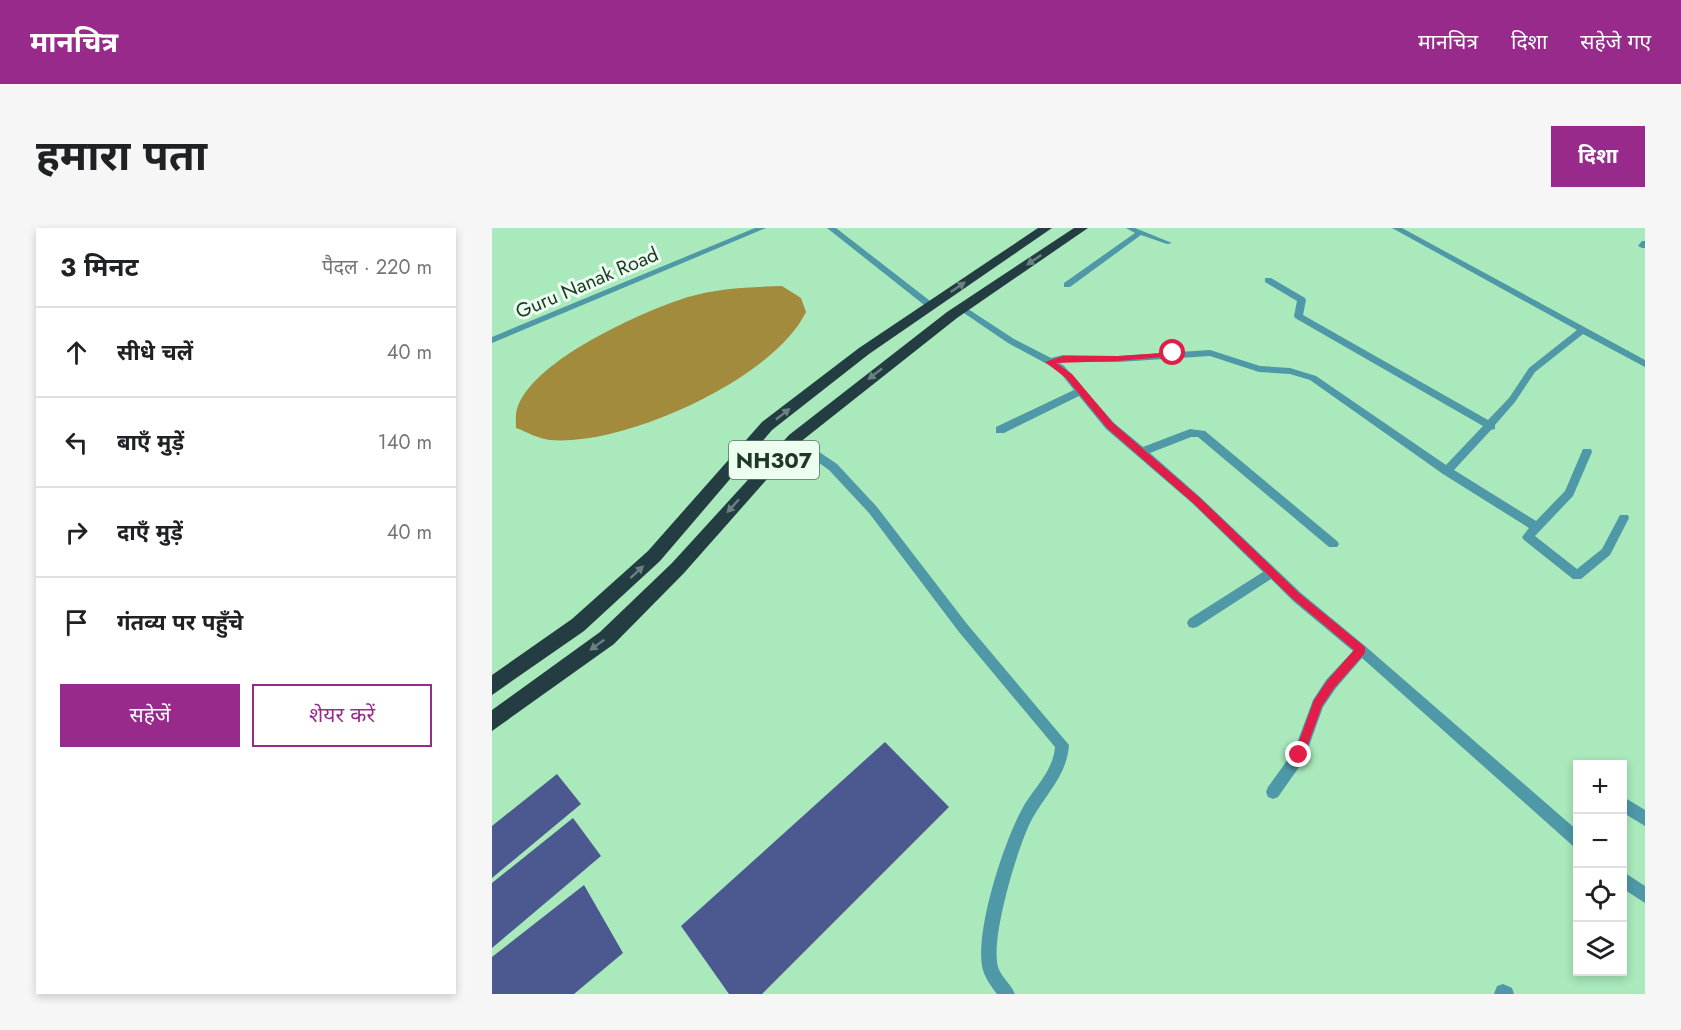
<!DOCTYPE html>
<html lang="hi">
<head>
<meta charset="utf-8">
<style>
	:root { --surface:#fff; --page:#f6f6f6; --text:#202124; --muted:#757577; --line:#e0e0e0; --accent:#972a8b }
	body { margin:0; font-family:Jost,"Noto Sans Devanagari",sans-serif; background:var(--page); color:var(--text) }
	.controls { position:absolute; right:18px; bottom:18px; display:grid; overflow:hidden; border-radius:0px; box-shadow:0 3px 9px #0003 }
	.controls button { width:54px; height:54px; display:grid; place-items:center; padding:0; border:0; border-bottom:2px solid var(--line); background:var(--surface); color:var(--text); font:30px sans-serif }
	.stop { position:absolute; width:18px; height:18px; margin:-14px; border:4px solid #e11d48; border-radius:50%; background:#fff }
	.stop.end { background:#e11d48; border-color:#fff; box-shadow:0 2px 6px #0008 }
	.list { margin:0; padding:0; list-style:none }
	h2 { display:flex; justify-content:space-between; align-items:center; height:78px; margin:0; padding:0 24px; font-size:26px }
	h2 small { font-size:20px; font-weight:400; color:var(--muted) }
	.list li { display:grid; grid-template-columns:39px 1fr auto; gap:18px; align-items:center; box-sizing:border-box; height:90px; padding:0 24px; border-top:2px solid var(--line) }
	.list b { display:block; font-size:22px; white-space:nowrap }
	.list em { font-size:20px; font-style:normal; color:var(--muted) }
	.actions { display:flex; gap:12px; padding:18px 24px }
	.actions a { flex:1; padding:14px 0; border:2px solid var(--accent); border-radius:0px; text-align:center; font-size:21px; color:var(--accent) }
	.actions .main { background:var(--accent); color:#fff }
	.icon { flex:none; width:33px; height:33px; fill:none; stroke:currentColor; stroke-width:2; stroke-linecap:round; stroke-linejoin:round }
	.map { position:relative; flex:none; width:1153px; height:766px; overflow:hidden; border-radius:0px }
	header { display:flex; align-items:center; gap:36px; box-sizing:border-box; height:84px; padding:0 30px; background:var(--accent); color:#fff }
	header strong { font-size:28px }
	nav { display:flex; gap:33px; margin-inline-start:auto; font-size:21px }
	.intro { display:flex; align-items:center; justify-content:space-between; box-sizing:border-box; height:144px; padding:0 36px }
	h1 { margin:0; font-size:42px }
	.button { padding:15px 27px; border-radius:0px; background:var(--accent); color:#fff; font-size:21px; font-weight:700 }
	main { display:flex; gap:36px; padding:0 36px }
	aside { flex:1; background:var(--surface); border-radius:0px; box-shadow:0 3px 9px #0003 }
	.map>svg:first-child { display:block }
	.water { fill:#a28b3c }
	.building { fill:#4c5990 }
	.lines { fill:none; stroke-linecap:round; stroke-linejoin:round }
	.service { fill:#4e98a7; fill-rule:evenodd }
	.minor { fill:#4e98a7; fill-rule:evenodd }
	.motorway { fill:#233d43; fill-rule:evenodd }
	.oneway { fill:#698180 }
	.route { fill:#e11d48 }
	.labels { text-anchor:middle; dominant-baseline:central; stroke-width:6; stroke-linejoin:round; paint-order:stroke }
	.far-street-label { font-size:20px; fill:#1f3826; stroke:#ebfef0 }
	.shield { fill:#ebfef0; stroke:#5c7363; stroke-width:1.5 }
	.shield-label { font-size:22px; font-weight:bold; fill:#1f3826 }
</style>
</head>
<body>
<header>
<strong>मानचित्र</strong>
<nav><a>मानचित्र</a><a>दिशा</a><a>सहेजे गए</a></nav>
</header>
<div class="intro"><h1>हमारा पता</h1><a class="button">दिशा</a></div>
<main>
<aside>
<h2>3 मिनट<small>पैदल · 220 m</small></h2>
<ul class="list">
<li><svg class="icon" aria-label="ahead" viewBox="0 0 24 24"><path d="M12 20V5M6 11l6-6 6 6"/></svg><div><b>सीधे चलें</b></div><em>40 m</em></li>
<li><svg class="icon" aria-label="left" viewBox="0 0 24 24"><path d="M17 20v-9H6M10 6l-5 5 5 5"/></svg><div><b>बाएँ मुड़ें</b></div><em>140 m</em></li>
<li><svg class="icon" aria-label="right" viewBox="0 0 24 24"><path d="M7 20v-9h11M14 6l5 5-5 5"/></svg><div><b>दाएँ मुड़ें</b></div><em>40 m</em></li>
<li><svg class="icon" aria-label="arrive" viewBox="0 0 24 24"><path d="M6 21V4h12l-3 4 3 4H6"/></svg><div><b>गंतव्य पर पहुँचे</b></div></li>
</ul>
<div class="actions"><a class="main">सहेजें</a><a>शेयर करें</a></div>
</aside>
<div class="map">
<svg width="1153" height="766" viewBox="0 0 1153 766">
	<rect width="100%" height="100%" fill="#a9e9bb"/>
	<path class="water" d="M 290,58 L 309,70 L 314,84 C 282,151 131,219 58,212 C 47,211 35,204 24,200 C 24,194 23,184 26,178 C 44,131 149,84 196,69 C 226,60 259,59 290,58 Z"/>
	<g class="building">
		<path d="M 393,514 L 457,579 L 270,766 L 237,766 L 189,698 Z"/>
		<path d="M 65,546 L 89,576 L 0,650 L 0,598 Z"/>
		<path d="M 81,590 L 109,628 L 0,720 L 0,655 Z"/>
		<path d="M 92,657 L 131,725 L 82,766 L 0,766 L 0,729 Z"/>
	</g>
	<g class="lines">
		<path class="service" d="M 634,0 L 643,0 L 680,15 L 675,16 L 649,7 L 578,59 L 572,59 L 572,55 L 643,5 Z"/>
		<g class="minor">
			<path d="M 263,0 L 274,0 L 0,115 L 0,109 Z"/>
			<path d="M 335,0 L 344,0 L 442,76 L 442,80 L 436,80 Z"/>
			<path d="M 900,0 L 910,0 L 1153,132 L 1153,139 L 1091,106 L 1043,144 L 1023,174 L 1003,197 L 1003,201 L 999,202 L 962,242 L 1044,293 L 1073,263 L 1091,221 L 1099,221 L 1100,224 L 1081,268 L 1043,308 L 1085,341 L 1110,321 L 1128,287 L 1136,287 L 1137,290 L 1118,327 L 1089,351 L 1081,351 L 1032,312 L 1030,309 L 1037,300 L 951,246 L 818,152 L 798,146 L 767,144 L 718,128 L 626,134 L 566,134 L 572,138 L 622,195 L 651,219 L 698,201 L 713,203 L 845,313 L 847,316 L 845,319 L 837,319 L 706,209 L 699,209 L 658,225 L 708,269 L 809,365 L 873,418 L 1086,603 L 1086,620 L 1081,618 L 870,430 L 844,460 L 831,479 L 812,532 L 786,569 L 781,571 L 776,569 L 774,564 L 776,559 L 802,523 L 821,472 L 834,452 L 861,423 L 801,373 L 779,351 L 705,399 L 701,400 L 697,399 L 695,395 L 697,391 L 771,344 L 700,275 L 614,201 L 587,168 L 512,205 L 504,205 L 504,199 L 582,162 L 566,142 L 516,115 L 466,81 L 470,78 L 473,79 L 522,111 L 559,130 L 571,127 L 626,128 L 718,122 L 768,138 L 798,140 L 824,148 L 954,237 L 991,198 L 803,90 L 802,88 L 805,73 L 773,54 L 773,50 L 779,50 L 813,70 L 814,72 L 811,87 L 996,192 L 1017,170 L 1037,140 L 1085,102 Z"/>
			<path d="M 1150,13 L 1153,13 L 1153,20 L 1150,20 L 1146,18 Z"/>
			<path d="M 302,207 L 345,236 L 385,279 L 475,396 L 577,517 C 575,547 554,566 540,591 C 526,617 498,711 506,739 C 509,749 519,756 523,766 L 505,766 C 499,758 492,749 490,738 C 484,700 511,617 529,583 C 540,561 561,545 563,519 L 467,404 L 377,285 L 337,242 L 298,214 L 298,208 Z"/>
			<path d="M 1130,568 L 1153,582 L 1153,598 L 1130,584 Z"/>
			<path d="M 1130,643 L 1153,658 L 1153,675 L 1130,660 Z"/>
			<path d="M 1011,756 L 1020,760 L 1022,766 L 1002,766 L 1005,758 Z"/>
		</g>
		<g class="motorway">
			<path d="M 546,0 L 560,0 L 377,126 L 280,202 L 168,333 L 92,403 L 0,467 L 0,447 L 80,391 L 156,323 L 270,194 L 367,120 Z"/>
			<path d="M 582,0 L 596,0 L 465,90 L 307,215 L 192,345 L 122,416 L 0,503 L 0,482 L 108,404 L 180,335 L 297,207 L 455,84 Z"/>
		</g>
	</g>
	<defs><path id="oneway-solid" d="M-6-.8H1V-3.2L6.5 0L1 3.2V.8H-6Z" transform="scale(1.5)"/></defs>
	<g class="oneway">
		<use href="#oneway-solid" transform="translate(542 32) rotate(146)"/>
		<use href="#oneway-solid" transform="translate(466 59) rotate(-34)"/>
		<use href="#oneway-solid" transform="translate(383 146) rotate(142)"/>
		<use href="#oneway-solid" transform="translate(291 186) rotate(-38)"/>
		<use href="#oneway-solid" transform="translate(241 278) rotate(132)"/>
		<use href="#oneway-solid" transform="translate(145 344) rotate(-43)"/>
		<use href="#oneway-solid" transform="translate(105 417) rotate(144)"/>
	</g>
	<path class="route" d="M 684,124 L 681,128 L 626,133 L 564,135 L 580,146 L 621,195 L 708,270 L 808,366 L 873,419 L 873,425 L 842,460 L 830,478 L 811,530 L 807,532 L 802,527 L 822,472 L 835,453 L 862,422 L 801,371 L 701,275 L 615,200 L 574,150 L 553,134 L 571,128 L 626,128 Z"/>
	<g class="labels">
		<g class="far-street-label">
			<text transform="translate(95 55) rotate(-23)">Guru Nanak Road</text>
		</g>
		<rect class="shield" x="237" y="213" width="90" height="38" rx="4.5"/>
		<g class="shield-label">
			<text x="282" y="232">NH307</text>
		</g>
	</g>
</svg>
<div class="controls">
<button>+</button>
<button>−</button>
<button><svg class="icon" aria-label="locate" viewBox="0 0 24 24"><circle cx="12" cy="12" r="6"/><path d="M12 2v4M12 18v4M2 12h4M18 12h4"/></svg></button>
<button><svg class="icon" aria-label="layers" viewBox="0 0 24 24"><path d="M12 4l9 5-9 5-9-5zM3 14l9 5 9-5"/></svg></button>
</div>
<div class="stop" style="left:681px;top:125px"></div>
<div class="stop end" style="left:807px;top:527px"></div>
</div>
</main>
</body>
</html>
